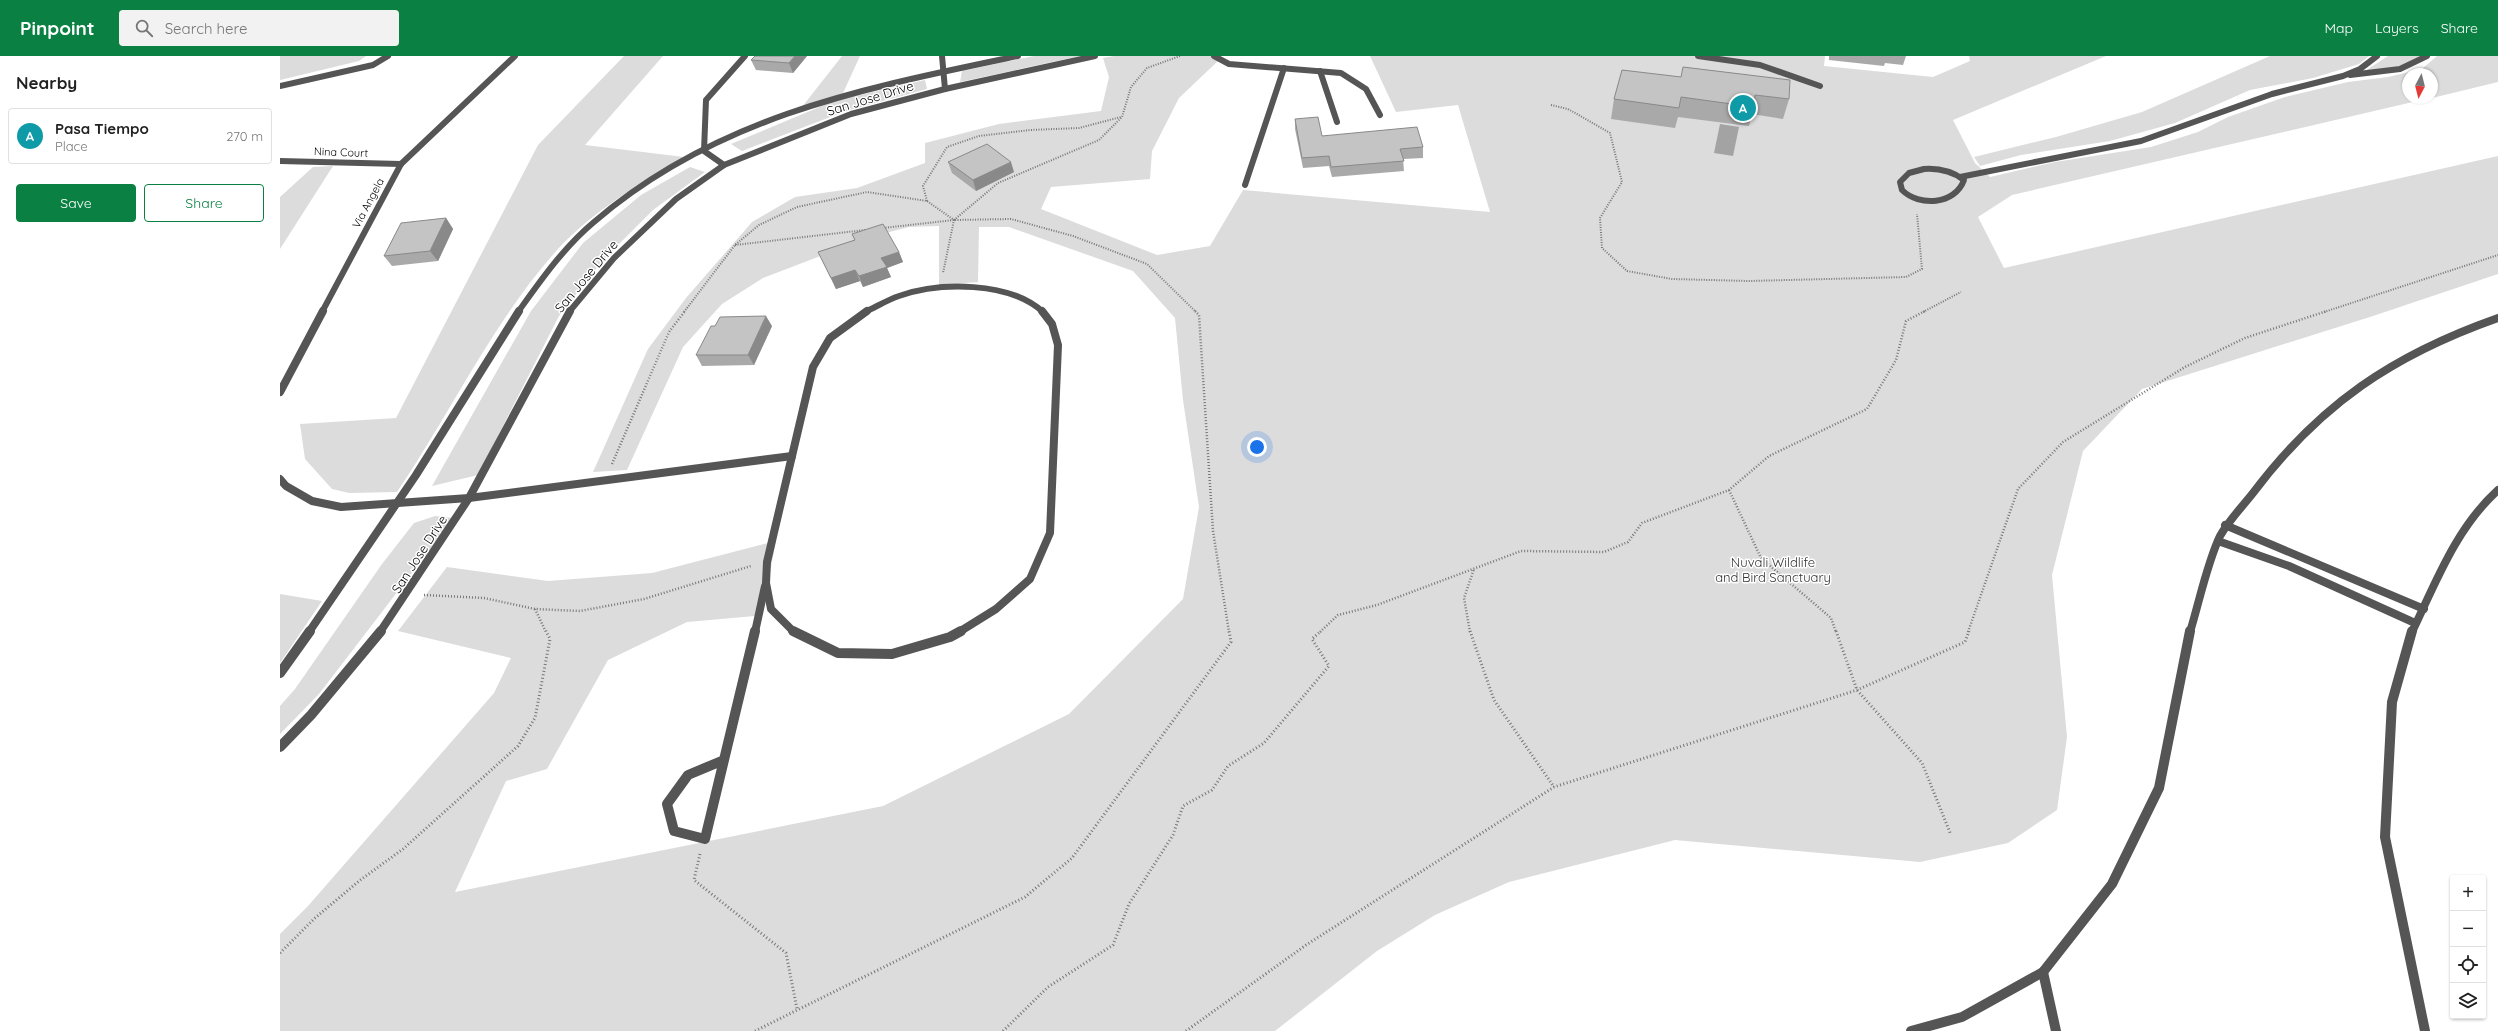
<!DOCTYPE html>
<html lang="en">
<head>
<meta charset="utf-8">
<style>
	:root { --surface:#fff; --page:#f2f2f2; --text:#222; --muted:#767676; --line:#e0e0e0; --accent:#0b8043 }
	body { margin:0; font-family:Quicksand,sans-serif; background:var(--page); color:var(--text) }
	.controls { position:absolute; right:12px; bottom:12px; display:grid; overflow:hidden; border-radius:4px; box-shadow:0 1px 3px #0004 }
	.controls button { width:36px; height:36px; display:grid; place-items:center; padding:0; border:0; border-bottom:1px solid var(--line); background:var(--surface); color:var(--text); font:20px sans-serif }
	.compass { position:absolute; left:2122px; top:12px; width:36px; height:36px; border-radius:50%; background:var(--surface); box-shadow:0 1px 3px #0004; rotate:187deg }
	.you { position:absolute; left:977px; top:391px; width:14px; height:14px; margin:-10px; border:3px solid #fff; border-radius:50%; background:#1a73e8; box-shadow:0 0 0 6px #1a73e833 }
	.badge { display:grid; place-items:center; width:26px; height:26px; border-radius:50%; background:var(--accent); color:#fff; font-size:13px; font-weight:700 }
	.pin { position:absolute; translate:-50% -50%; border:2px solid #fff; box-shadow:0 1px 4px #0006 }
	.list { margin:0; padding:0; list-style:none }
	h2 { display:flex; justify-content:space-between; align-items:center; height:52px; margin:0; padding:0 16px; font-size:17px }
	h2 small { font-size:13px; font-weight:400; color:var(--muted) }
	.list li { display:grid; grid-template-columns:26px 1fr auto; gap:12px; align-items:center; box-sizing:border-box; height:56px; margin:0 8px 8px; padding:0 8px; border:1px solid var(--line); border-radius:4px }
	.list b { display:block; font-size:15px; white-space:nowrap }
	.list p { margin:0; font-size:13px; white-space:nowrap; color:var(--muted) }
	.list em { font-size:13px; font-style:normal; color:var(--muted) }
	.actions { display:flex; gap:8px; padding:12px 16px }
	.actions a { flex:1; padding:9px 0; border:1px solid var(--accent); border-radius:4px; text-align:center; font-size:14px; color:var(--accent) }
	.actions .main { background:var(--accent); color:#fff }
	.icon { flex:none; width:22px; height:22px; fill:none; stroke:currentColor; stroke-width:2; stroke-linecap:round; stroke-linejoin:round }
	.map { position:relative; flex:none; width:2218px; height:975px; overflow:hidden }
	header { display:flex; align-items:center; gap:24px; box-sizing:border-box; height:56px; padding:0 20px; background:var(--accent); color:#fff }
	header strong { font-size:19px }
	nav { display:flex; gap:22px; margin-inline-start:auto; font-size:14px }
	.search { width:280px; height:36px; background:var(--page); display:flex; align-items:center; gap:10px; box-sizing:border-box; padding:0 14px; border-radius:4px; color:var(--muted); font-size:15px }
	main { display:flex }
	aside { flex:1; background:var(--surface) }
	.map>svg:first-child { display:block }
	.green { fill:#dcdcdc }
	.water { fill:#a3a3a3 }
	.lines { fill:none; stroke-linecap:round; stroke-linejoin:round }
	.path-far2 { stroke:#777; stroke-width:2; stroke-dasharray:1 1.5; stroke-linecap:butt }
	.path-far1 { stroke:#777; stroke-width:2.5; stroke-dasharray:1 2; stroke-linecap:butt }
	.path { stroke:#777; stroke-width:3; stroke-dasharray:1 2.5; stroke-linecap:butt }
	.service { stroke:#555; stroke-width:6 }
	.minor-far2 { stroke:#555; stroke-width:6 }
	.minor-far1 { stroke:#555; stroke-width:8 }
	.minor { stroke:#555; stroke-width:10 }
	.wall { fill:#a9a9a9 }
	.shaded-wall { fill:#898989 }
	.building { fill:#c4c4c4; stroke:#898989 }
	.labels { text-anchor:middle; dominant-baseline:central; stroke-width:3; stroke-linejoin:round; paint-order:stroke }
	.far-street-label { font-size:11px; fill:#000; stroke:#fff }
	.street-label { font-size:13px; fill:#000; stroke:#fff }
	.park-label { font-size:13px; fill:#333; stroke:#fff }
</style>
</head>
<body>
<header>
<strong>Pinpoint</strong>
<div class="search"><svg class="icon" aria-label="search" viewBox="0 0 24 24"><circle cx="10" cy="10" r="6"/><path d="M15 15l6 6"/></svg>Search here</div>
<nav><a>Map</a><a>Layers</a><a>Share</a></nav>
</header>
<main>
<aside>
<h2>Nearby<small></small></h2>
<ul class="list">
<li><span class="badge" style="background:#0f9aa8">A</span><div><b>Pasa Tiempo</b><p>Place</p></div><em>270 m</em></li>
</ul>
<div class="actions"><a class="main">Save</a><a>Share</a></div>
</aside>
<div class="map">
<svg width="2218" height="975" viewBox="0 0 2218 975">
	<rect width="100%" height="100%" fill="#fff"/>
	<g class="green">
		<path d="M 0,0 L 86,0 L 79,5 L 0,24 Z"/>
		<path d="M 344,0 L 383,0 L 305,89 L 404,101 C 359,128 313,155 277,194 C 214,264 170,358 117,436 L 69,437 L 52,433 L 25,403 L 20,368 L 116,362 L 258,89 Z"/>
		<path d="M 562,0 L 580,0 L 563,37 L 522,51 Z"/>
		<path d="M 754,0 L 800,0 L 680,26 L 682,15 Z"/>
		<path d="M 834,0 L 933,0 L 939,4 L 899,42 L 872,95 L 870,123 L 771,131 L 761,153 L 877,199 L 930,190 L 963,134 L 1210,156 L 1178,49 L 1116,56 L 1090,0 L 1545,0 L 1544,10 L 1653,21 L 1690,5 L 1689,0 L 1826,0 L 1673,64 L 1695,107 L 1710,121 L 1775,106 L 1871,91 L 1918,76 L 1948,61 L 2005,41 L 2068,26 L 2108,21 L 2142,13 L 2157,0 L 2218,0 L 2218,26 L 2152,42 L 2152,18 L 2128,18 L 2128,42 L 2150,42 L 1732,139 L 1698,161 L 1724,212 L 2218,100 L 2218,218 L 2093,260 L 1862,333 L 1803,395 L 1772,519 L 1787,681 L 1777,754 L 1728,787 L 1640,806 L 1395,784 L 1229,826 L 1155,859 L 1097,895 L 995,975 L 0,975 L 0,878 L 28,850 L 214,637 L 231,602 L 118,575 L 167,511 L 268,525 L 372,517 L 496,485 L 488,527 L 475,560 L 407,566 L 328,604 L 267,713 L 226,725 L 175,836 L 603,750 L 789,658 L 903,543 L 919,451 L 903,344 L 895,262 L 853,215 L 729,171 L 699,171 L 698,226 L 659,229 L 659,170 L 629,171 L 590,181 L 483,222 L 442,248 L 403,291 L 347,414 L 313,416 L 368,293 L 406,242 L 472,166 L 515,141 L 577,132 L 645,107 L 645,87 L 719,68 L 821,55 L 829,21 L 823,2 Z"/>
		<path d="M 1990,0 L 2089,0 L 2079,8 L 2033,22 L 1970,34 L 1895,67 L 1830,85 L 1741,99 L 1700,110 L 1694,101 L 1776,81 L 1862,56 Z"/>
		<path d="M 2108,0 L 2140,0 L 2123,10 L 2082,17 Z"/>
		<path d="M 645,24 L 647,33 L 566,55 L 462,95 L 451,88 L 554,45 Z"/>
		<path d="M 53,110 L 0,193 L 0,141 L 33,111 Z"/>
		<path d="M 410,111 L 425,116 L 373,154 L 323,204 L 279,260 L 198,419 L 152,430 L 251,255 L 303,187 L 361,139 Z"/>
		<path d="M 155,460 L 174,462 L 39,638 L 0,678 L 0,650 L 15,633 L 102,508 L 134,467 Z"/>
		<path d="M 0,538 L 42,545 L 0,607 Z"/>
	</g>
	<path class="water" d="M 1440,68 L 1459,71 L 1453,100 L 1434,97 Z"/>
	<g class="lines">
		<g class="path-far2">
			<path d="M 1271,49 L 1288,53 L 1330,77 L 1342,126 L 1320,162 L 1322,192 L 1347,215 L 1392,223 L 1469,225 L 1626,221 L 1642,213 L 1637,158"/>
			<path d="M 647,145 L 643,130 L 667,91 L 699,80 L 750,74 L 799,72 L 841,61"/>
			<path d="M 674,164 L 718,127 L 819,84 L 842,61 L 851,31 L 867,12 L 900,0"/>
			<path d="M 603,172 L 674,164 L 731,163 L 793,180 L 867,208 L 916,256"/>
			<path d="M 455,189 L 585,174"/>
			<path d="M 404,256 L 455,189 L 479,169 L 517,151 L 587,136 L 647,145 L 674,164 L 663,217"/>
			<path d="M 1643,256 L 1681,236"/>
			<path d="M 2044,256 L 2218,199"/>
		</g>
		<g class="path-far1">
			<path d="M 915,255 L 919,259 L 933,475 L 949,576"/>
			<path d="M 332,408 L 389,276 L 405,255"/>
			<path d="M 1449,434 L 1481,502 L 1551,562 L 1556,576"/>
			<path d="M 144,539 L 204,542 L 255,553 L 300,555 L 364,543 L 471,510"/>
			<path d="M 255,553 L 266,576"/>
			<path d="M 1040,576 L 1058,559 L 1097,549 L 1241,495 L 1324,496 L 1348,486 L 1362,467 L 1449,434 L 1489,400 L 1587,353 L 1616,304 L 1626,265 L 1645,255"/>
			<path d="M 1190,576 L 1184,542 L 1194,513"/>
			<path d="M 1688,576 L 1738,433 L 1783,386 L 1905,311 L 1965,282 L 2047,255"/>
		</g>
		<g class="path">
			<path d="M 1190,575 L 1214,644 L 1274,731"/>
			<path d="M 1556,575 L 1577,634 L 1642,707 L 1671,779"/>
			<path d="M 420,798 L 414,824 L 506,897 L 517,953"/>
			<path d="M 0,897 L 35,862 L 79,825 L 123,793 L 238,690 L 255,662 L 270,583 L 266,575"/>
			<path d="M 475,975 L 745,841 L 792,802 L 951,586 L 949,575"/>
			<path d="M 723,975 L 768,931 L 833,889 L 849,848 L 893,779 L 903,750 L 932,734 L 948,710 L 984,687 L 1049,610 L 1032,583 L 1041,575"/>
			<path d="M 906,975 L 1026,889 L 1274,731 L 1577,634 L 1685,586 L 1689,575"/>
		</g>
		<path class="service" d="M 965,129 L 1004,12"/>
		<g class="minor-far2">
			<path d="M 662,0 L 665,33"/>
			<path d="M 934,0 L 949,8 L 1061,17 L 1086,33 L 1100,59"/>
			<path d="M 1418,0 L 1480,9 L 1540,30"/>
			<path d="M 1040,15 L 1057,66"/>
			<path d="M 2070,19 L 2120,13 L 2147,0"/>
			<path d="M 0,30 L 93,9 L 108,0"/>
			<path d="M 0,105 L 121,108"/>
			<path d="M 444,109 L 424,95 L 426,44 L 465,0"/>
			<path d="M 1644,113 C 1659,112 1672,115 1684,124 C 1675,149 1639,151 1622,134 L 1620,126 L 1629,117 Z"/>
			<path d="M 1680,121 L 1861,85 L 1992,38 L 2063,20 L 2080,13 L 2097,0"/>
			<path d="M 42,256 L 121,108 L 235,0"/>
			<path d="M 238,256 C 261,224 284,191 314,166 C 437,60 585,32 738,0"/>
			<path d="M 289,256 L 334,202 L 396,143 L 444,109 L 571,58 L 665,33 L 815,0"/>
			<path d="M 585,256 C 596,251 607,244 619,240 C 659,226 729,225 763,256"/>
		</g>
		<g class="minor-far1">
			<path d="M 0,336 L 43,255"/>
			<path d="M 0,423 L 6,430 L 32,445 L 61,451 L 189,442 L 512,400"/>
			<path d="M 1945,469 L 2144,553"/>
			<path d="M 1938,485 L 2009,510 L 2135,567"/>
			<path d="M 29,576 L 136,419 L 239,255"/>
			<path d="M 100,576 L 189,442 L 290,255"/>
			<path d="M 475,576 L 485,530"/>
			<path d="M 514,576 L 491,553 L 486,527 L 487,506 L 533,311 L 550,282 L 587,255"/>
			<path d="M 679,576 L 716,553 L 750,523 L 770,477 L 778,289 L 772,268 L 762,255"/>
			<path d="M 1910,576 C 1919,547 1927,507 1940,480 C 1949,464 1962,451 1973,437 C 2040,348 2113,299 2218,262"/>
			<path d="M 2132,576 C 2156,526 2176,472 2218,434"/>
		</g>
		<g class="minor">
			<path d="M 513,575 L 558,597 L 612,598 L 670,581 L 681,575"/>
			<path d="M 2132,575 L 2112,646 L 2105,781 L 2145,975"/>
			<path d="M 0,617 L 30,575"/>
			<path d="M 0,691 L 31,659 L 101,575"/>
			<path d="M 444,704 L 408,719 L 387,748 L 394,775 L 425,783 L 475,575"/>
			<path d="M 1763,916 L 1776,975"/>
			<path d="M 1631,975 L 1682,961 L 1763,916 L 1832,828 L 1879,732 L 1910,575"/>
		</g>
	</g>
	<g class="wall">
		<path d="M 475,0 L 527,0 L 513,17 L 476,14 L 471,4 Z"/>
		<path d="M 1549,0 L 1626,0 L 1623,9 L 1605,7 L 1604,10 L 1549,4 Z"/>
		<path d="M 1342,14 L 1509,43 L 1503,63 L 1472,58 L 1469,70 L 1398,61 L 1395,72 L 1331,63 L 1334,43 Z"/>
		<path d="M 1015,63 L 1042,80 L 1143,91 L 1143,102 L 1123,103 L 1124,115 L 1052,121 L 1049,110 L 1023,112 L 1015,73 Z"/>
		<path d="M 668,106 L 734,116 L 696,135 L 672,117 Z"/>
		<path d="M 166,162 L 173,173 L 158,205 L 112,210 L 104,200 Z"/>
		<path d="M 572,178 L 619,196 L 623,206 L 607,212 L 611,221 L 583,231 L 580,225 L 556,233 L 538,196 L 575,184 Z"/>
		<path d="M 492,270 L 474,309 L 422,310 L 416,299 Z"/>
	</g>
	<g class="shaded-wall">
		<path d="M 515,0 L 527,0 L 513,17 L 509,7 Z"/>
		<path d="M 731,106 L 734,116 L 696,135 L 693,124 Z"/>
		<path d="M 166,162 L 173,173 L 158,205 L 150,195 Z"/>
		<path d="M 619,196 L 623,206 L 607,212 L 611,221 L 583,231 L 579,220 L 601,202 Z"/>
		<path d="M 575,214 L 580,225 L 556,233 L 551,222 Z"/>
		<path d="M 486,260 L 492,270 L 474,309 L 468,299 Z"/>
	</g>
	<g class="building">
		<path d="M 475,0 L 515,0 L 509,7 L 471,4 Z"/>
		<path d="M 1403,11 L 1510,24 L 1509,43 L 1475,39 L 1474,51 L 1401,41 L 1399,52 L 1334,43 L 1342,14 L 1401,21 Z"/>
		<path d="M 1038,61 L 1042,80 L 1137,71 L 1143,91 L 1120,93 L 1124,105 L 1051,111 L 1049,100 L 1022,102 L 1015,63 Z"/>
		<path d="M 707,88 L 731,106 L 693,124 L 668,106 Z"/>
		<path d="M 166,162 L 150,195 L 104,200 L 121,167 Z"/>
		<path d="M 603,168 L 619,196 L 601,202 L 607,211 L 579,220 L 575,214 L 551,222 L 538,196 L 575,184 L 572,178 Z"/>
		<path d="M 486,260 L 468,299 L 416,299 L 431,270 L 435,270 L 440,261 Z"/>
	</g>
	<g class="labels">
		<g class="far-street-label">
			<text transform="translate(61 96) rotate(2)">Nina Court</text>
			<text transform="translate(88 147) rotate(-62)">Via Angela</text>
		</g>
		<g class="street-label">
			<text transform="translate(590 42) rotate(-17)">San Jose Drive</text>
			<text transform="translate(306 220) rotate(-50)">San Jose Drive</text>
			<text transform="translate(139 498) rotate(-57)">San Jose Drive</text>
		</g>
		<g class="park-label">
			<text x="1493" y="506">Nuvali Wildlife<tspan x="1493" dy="15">and Bird Sanctuary</tspan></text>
		</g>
	</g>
</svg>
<div class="controls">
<button>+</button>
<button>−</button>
<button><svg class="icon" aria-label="locate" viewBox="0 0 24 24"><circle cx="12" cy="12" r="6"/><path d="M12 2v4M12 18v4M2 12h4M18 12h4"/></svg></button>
<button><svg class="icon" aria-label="layers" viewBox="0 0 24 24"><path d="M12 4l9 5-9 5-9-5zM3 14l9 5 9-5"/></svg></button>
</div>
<svg class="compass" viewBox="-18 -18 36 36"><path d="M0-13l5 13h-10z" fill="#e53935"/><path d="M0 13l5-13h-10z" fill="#767676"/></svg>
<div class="you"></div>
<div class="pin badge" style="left:1463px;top:52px;background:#0f9aa8">A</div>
</div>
</main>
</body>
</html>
